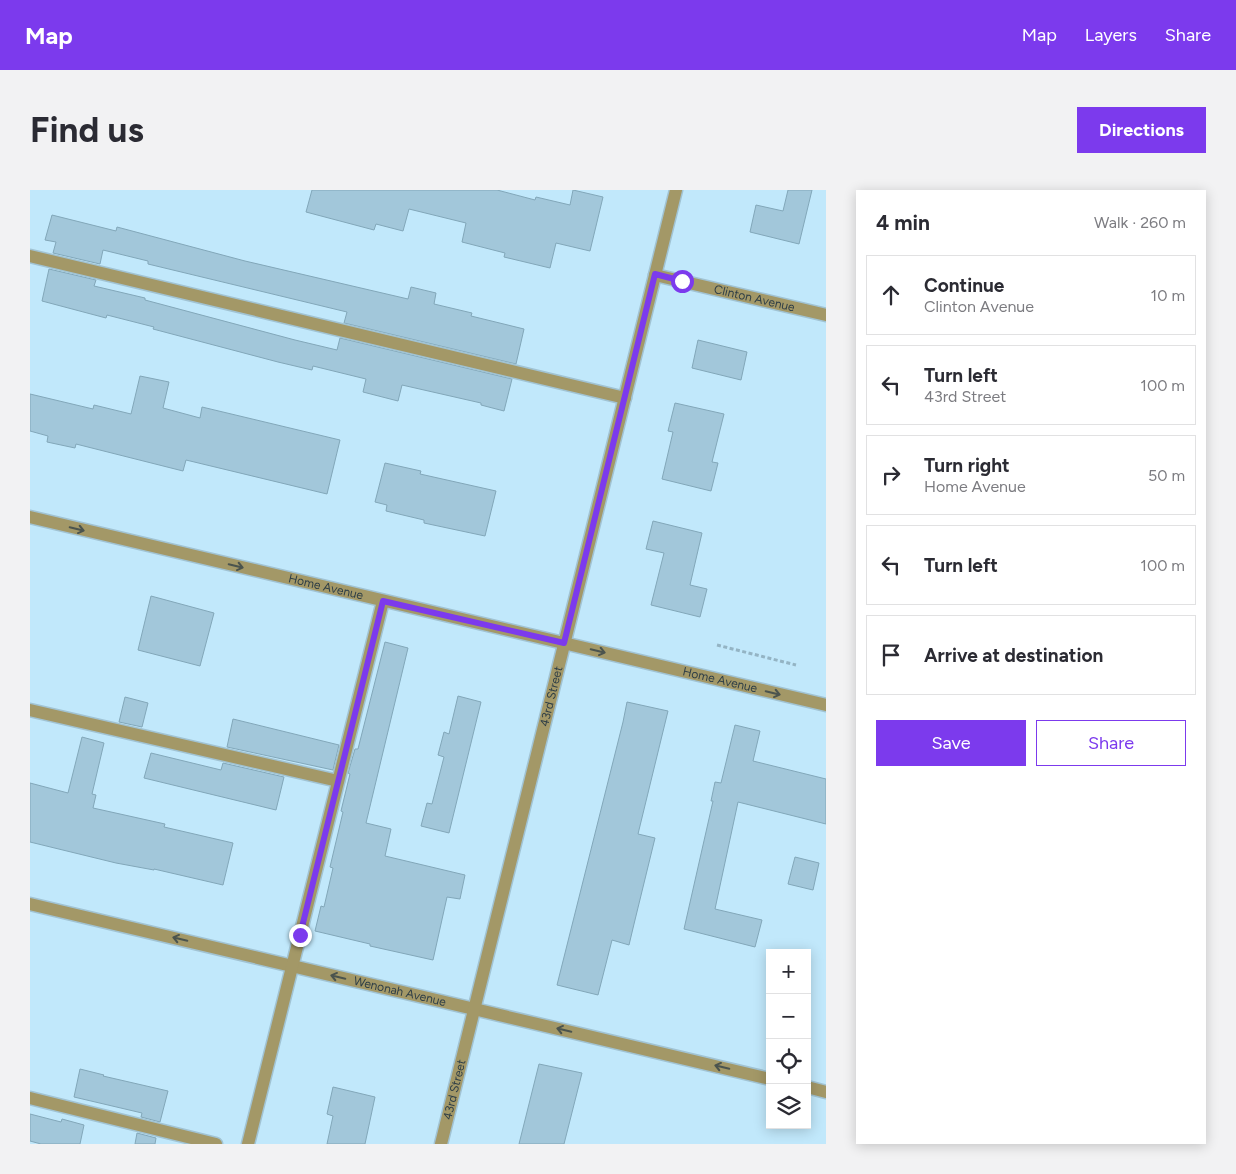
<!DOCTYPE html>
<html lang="en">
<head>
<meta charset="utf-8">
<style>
	:root { --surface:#fff; --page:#f2f2f3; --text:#2b2b33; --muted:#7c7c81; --line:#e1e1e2; --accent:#7c3aed }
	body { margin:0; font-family:Figtree,sans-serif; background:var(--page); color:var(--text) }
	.controls { position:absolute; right:15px; bottom:15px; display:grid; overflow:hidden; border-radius:0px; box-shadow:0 2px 12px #0003 }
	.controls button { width:45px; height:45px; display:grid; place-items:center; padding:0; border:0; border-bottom:1px solid var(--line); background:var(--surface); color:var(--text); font:25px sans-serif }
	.stop { position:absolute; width:15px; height:15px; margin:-11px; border:4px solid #7c3aed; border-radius:50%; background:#fff }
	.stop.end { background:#7c3aed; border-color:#fff; box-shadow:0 1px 5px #0008 }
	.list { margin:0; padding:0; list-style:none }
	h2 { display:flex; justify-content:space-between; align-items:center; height:65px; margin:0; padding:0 20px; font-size:21px }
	h2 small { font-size:16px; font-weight:400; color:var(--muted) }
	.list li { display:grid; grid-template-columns:32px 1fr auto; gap:15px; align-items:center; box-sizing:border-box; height:80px; margin:0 10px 10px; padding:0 10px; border:1px solid var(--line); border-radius:0px }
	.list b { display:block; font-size:19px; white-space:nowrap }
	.list p { margin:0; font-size:16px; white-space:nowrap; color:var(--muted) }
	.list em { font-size:16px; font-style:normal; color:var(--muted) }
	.actions { display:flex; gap:10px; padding:15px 20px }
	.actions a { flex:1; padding:11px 0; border:1px solid var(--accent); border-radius:0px; text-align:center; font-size:18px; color:var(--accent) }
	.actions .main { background:var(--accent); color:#fff }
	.icon { flex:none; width:28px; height:28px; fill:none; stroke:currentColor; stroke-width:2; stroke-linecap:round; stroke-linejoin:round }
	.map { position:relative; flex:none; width:796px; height:954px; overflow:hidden; border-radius:0px }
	header { display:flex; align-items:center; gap:30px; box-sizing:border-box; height:70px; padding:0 25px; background:var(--accent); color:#fff }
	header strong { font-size:24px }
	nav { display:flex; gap:28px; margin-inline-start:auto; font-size:18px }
	.intro { display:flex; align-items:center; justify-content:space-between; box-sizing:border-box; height:120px; padding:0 30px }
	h1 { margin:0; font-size:35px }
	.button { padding:12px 22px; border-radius:0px; background:var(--accent); color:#fff; font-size:18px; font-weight:700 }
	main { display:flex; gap:30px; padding:0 30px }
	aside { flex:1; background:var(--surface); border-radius:0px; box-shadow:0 2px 12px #0003 }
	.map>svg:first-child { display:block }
	.building { fill:#a2c7da; stroke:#82a7b9 }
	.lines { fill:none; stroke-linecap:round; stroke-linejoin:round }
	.minor-casing { stroke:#a1c3d3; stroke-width:15 }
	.path { stroke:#94b4c4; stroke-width:3; stroke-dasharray:4 2.5; stroke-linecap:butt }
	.minor { stroke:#a39867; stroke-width:12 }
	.oneway { stroke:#4b544e }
	.route { stroke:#7c3aed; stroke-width:6 }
	.labels { text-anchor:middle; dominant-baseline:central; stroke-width:4; stroke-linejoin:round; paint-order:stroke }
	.street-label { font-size:12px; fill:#2e3e46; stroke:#fff }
</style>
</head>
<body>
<header>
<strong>Map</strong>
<nav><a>Map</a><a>Layers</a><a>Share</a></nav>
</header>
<div class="intro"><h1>Find us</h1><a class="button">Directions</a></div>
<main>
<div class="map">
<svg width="796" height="954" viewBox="0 0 796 954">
	<rect width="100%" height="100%" fill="#c1e8fb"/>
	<g class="building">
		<path d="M 282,0 L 467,0 L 505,10 L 506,7 L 540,15 L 543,0 L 573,7 L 560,61 L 526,53 L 520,78 L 474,67 L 475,63 L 432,52 L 436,33 L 379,19 L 373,41 L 346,34 L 344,40 L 276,22 Z"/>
		<path d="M 758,0 L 782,0 L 769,54 L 720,42 L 726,15 L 753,21 Z"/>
		<path d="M 22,25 L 86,41 L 87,37 L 215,71 L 378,109 L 381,97 L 406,103 L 404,114 L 442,123 L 441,126 L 494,139 L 486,174 L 314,133 L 317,122 L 118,74 L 118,71 L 73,60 L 70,74 L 23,63 L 26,52 L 15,50 Z"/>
		<path d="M 19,79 L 66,90 L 64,96 L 115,108 L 115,110 L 265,150 L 307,160 L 310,148 L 482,189 L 474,221 L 451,215 L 451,213 L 372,195 L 368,211 L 333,202 L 336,189 L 283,176 L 282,180 L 248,172 L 123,139 L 124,137 L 77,125 L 76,128 L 12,111 Z"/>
		<path d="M 668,150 L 717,162 L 711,190 L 662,178 Z"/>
		<path d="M 110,186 L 139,192 L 133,218 L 170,228 L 172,217 L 310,250 L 297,304 L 156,270 L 153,281 L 46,254 L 45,258 L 17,252 L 18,246 L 0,241 L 0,204 L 63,219 L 64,215 L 101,224 Z"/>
		<path d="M 645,213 L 694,224 L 682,272 L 688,273 L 681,301 L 632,289 L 643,242 L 638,241 Z"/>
		<path d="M 355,273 L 391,281 L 390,284 L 466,301 L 455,346 L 394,333 L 394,330 L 356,321 L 357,315 L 345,312 Z"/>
		<path d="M 623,331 L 672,343 L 660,395 L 677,399 L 670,427 L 621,415 L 634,363 L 616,359 Z"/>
		<path d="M 121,406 L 184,423 L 170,476 L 108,460 Z"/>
		<path d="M 355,452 L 378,458 L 336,633 L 361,639 L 355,666 L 435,685 L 430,709 L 417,707 L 403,770 L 340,756 L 340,754 L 285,741 L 291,716 L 294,717 L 303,678 L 300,677 L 313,622 L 311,621 L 320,584 L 318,583 L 325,559 L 328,559 Z"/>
		<path d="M 428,506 L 451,512 L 419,643 L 391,636 L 397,613 L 402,614 L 414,567 L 408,565 L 414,542 L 419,544 Z"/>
		<path d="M 95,507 L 118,513 L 112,537 L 89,532 Z"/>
		<path d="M 597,512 L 638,521 L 608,644 L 625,648 L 604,734 L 599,755 L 582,750 L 568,805 L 527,795 L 593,532 Z"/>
		<path d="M 203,529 L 309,555 L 303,580 L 197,557 Z"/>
		<path d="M 705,535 L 730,541 L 723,571 L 796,589 L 796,634 L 708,612 L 685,719 L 732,730 L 725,757 L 654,739 L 683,611 L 681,611 L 685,592 L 691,593 Z"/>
		<path d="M 52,547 L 74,553 L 62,604 L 66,605 L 63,618 L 135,634 L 134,637 L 203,653 L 193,695 L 124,679 L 124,680 L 86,673 L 0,652 L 0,593 L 38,603 Z"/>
		<path d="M 121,563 L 191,580 L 193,573 L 254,587 L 246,620 L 114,588 Z"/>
		<path d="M 765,667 L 789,673 L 783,700 L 758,694 Z"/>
		<path d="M 509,874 L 552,883 L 534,954 L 489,954 Z"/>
		<path d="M 50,879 L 74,885 L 73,886 L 138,901 L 130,932 L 111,927 L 112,923 L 44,907 Z"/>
		<path d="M 303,897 L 345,907 L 335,954 L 297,954 L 303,926 L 297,924 Z"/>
		<path d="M 0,924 L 31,932 L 32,929 L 54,935 L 50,954 L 11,954 L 0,951 Z"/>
		<path d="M 107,943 L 126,948 L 125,954 L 105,954 Z"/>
	</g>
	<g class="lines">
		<defs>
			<g id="minor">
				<path d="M 0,66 L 595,208"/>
				<path id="s1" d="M 625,85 L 796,125"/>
				<path id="s2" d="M 0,327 L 796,515"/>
				<path d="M 0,520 L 308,591"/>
				<path id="s3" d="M 0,714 L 740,889"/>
				<path d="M 777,897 L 796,902"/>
				<path d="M 0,908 L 186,954"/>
				<path d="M 218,954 L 353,411"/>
				<path id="s4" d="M 411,954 L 646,0"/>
			</g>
		</defs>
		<use href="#minor" class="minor-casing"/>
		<path class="path" d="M 687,455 L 766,475"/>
		<use href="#minor" class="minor"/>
	</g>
	<defs><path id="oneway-shaft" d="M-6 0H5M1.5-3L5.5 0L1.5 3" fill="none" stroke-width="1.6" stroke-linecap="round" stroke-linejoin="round" transform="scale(1.25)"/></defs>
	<g class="oneway">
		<use href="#oneway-shaft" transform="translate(47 339) rotate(13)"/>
		<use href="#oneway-shaft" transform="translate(206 376) rotate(13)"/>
		<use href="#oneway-shaft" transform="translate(568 461) rotate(13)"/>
		<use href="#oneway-shaft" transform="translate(743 503) rotate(13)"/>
		<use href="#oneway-shaft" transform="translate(150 749) rotate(-167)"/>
		<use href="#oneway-shaft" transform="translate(308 787) rotate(-167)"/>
		<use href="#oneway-shaft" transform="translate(534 840) rotate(-167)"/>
		<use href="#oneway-shaft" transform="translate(692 877) rotate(-167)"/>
	</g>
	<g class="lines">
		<path class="route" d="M 270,745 L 353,411 L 534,453 L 625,84 L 652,91"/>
	</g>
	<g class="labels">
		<g class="street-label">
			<text stroke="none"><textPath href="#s1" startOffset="102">Clinton Avenue</textPath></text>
			<text stroke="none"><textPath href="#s2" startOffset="304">Home Avenue</textPath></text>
			<text stroke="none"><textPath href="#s2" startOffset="709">Home Avenue</textPath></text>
			<text stroke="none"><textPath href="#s4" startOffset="461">43rd Street</textPath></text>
			<text stroke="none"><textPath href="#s3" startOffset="380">Wenonah Avenue</textPath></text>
			<text stroke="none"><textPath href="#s4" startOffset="56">43rd Street</textPath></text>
		</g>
	</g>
</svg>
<div class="controls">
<button>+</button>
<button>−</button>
<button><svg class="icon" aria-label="locate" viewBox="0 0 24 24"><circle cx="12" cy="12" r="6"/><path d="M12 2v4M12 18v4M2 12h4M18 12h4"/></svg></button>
<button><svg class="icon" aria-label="layers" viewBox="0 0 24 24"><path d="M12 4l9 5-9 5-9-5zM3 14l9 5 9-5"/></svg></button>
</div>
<div class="stop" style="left:652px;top:91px"></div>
<div class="stop end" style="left:270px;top:745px"></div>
</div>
<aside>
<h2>4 min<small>Walk · 260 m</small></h2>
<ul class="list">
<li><svg class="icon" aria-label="ahead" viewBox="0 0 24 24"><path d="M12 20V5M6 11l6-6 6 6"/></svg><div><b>Continue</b><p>Clinton Avenue</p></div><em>10 m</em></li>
<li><svg class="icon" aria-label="left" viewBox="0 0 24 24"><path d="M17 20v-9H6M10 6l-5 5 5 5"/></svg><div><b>Turn left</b><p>43rd Street</p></div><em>100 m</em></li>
<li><svg class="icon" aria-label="right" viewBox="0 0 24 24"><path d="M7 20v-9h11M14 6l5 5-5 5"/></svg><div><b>Turn right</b><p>Home Avenue</p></div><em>50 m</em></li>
<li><svg class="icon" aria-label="left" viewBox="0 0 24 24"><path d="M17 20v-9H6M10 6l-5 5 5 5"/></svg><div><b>Turn left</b></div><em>100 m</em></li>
<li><svg class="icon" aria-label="arrive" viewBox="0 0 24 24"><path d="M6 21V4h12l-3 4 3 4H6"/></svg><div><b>Arrive at destination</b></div></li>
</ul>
<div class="actions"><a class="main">Save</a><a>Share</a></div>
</aside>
</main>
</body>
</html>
